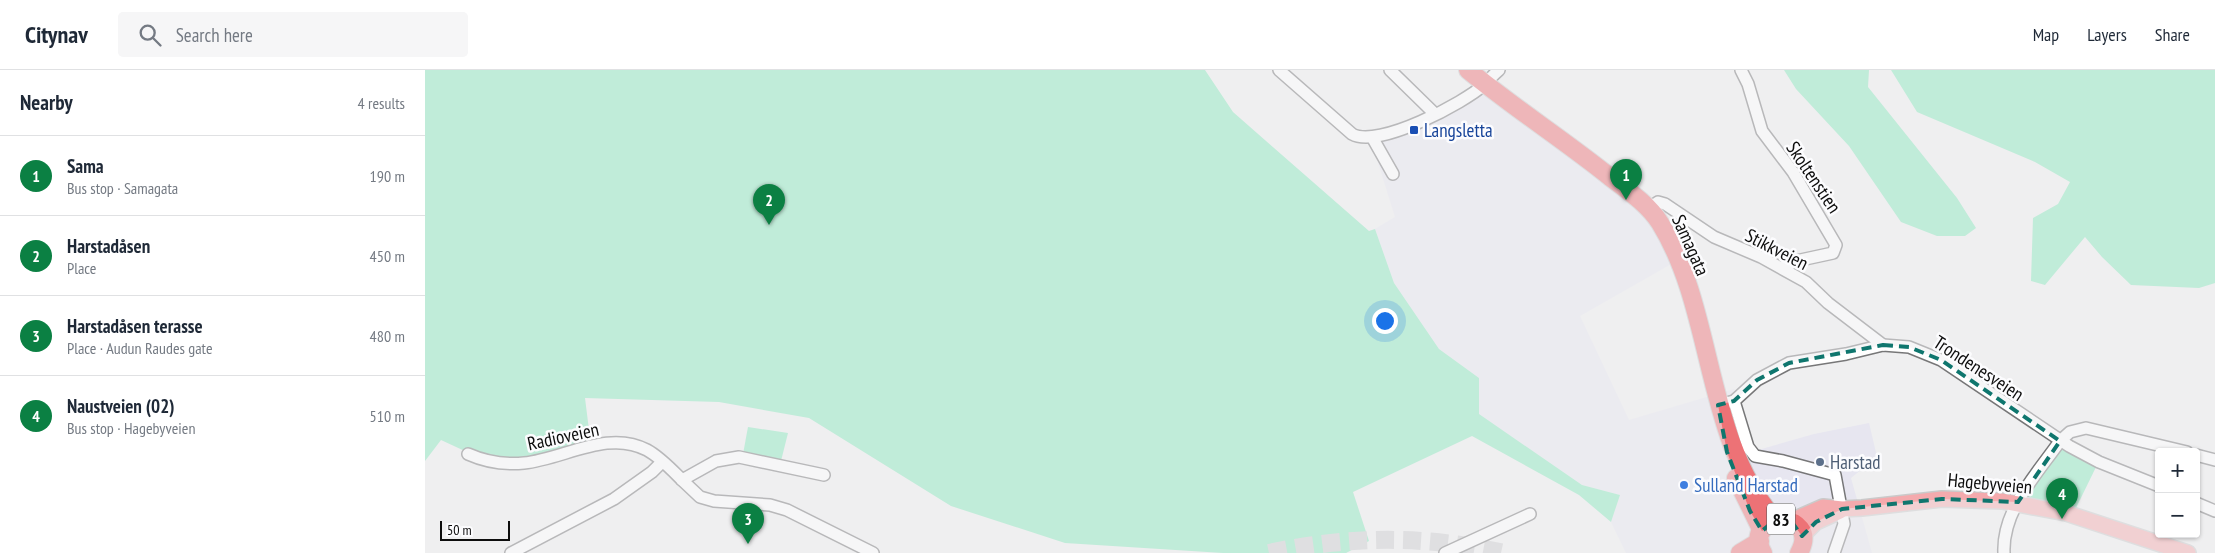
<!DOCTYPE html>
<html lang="en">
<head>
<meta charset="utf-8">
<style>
	:root { --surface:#fff; --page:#f6f6f7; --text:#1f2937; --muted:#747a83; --line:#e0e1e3; --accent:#0b8043 }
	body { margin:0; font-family:"PT Sans Narrow",sans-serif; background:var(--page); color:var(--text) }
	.controls { position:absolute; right:15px; bottom:15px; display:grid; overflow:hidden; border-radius:5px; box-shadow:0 1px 4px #0004 }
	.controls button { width:45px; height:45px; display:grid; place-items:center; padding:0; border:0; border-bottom:1px solid var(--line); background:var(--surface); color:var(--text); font:25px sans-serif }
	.scale { position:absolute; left:15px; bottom:12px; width:70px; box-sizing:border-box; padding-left:5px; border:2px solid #0d0d0d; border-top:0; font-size:14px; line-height:18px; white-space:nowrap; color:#0d0d0d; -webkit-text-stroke:4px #fcfcfe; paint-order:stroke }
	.you { position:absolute; left:959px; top:250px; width:18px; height:18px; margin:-12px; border:4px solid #fff; border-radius:50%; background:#1a73e8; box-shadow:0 0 0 8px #1a73e833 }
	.badge { display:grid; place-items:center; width:32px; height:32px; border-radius:50%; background:var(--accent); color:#fff; font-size:16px; font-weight:700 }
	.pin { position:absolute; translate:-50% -41px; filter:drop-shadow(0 1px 2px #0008) }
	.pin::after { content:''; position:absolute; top:26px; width:18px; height:15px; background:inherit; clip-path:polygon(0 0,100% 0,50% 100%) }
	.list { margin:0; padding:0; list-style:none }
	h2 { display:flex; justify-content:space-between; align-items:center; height:65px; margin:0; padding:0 20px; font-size:21px }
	h2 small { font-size:16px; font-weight:400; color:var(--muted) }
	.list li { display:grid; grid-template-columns:32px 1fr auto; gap:15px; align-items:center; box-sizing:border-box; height:80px; padding:0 20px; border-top:1px solid var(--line) }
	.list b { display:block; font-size:19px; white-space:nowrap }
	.list p { margin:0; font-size:16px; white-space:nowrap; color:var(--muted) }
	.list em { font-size:16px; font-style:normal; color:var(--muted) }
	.icon { flex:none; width:28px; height:28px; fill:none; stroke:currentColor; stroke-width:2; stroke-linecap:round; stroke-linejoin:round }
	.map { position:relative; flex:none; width:1790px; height:483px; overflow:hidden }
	header { display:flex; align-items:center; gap:30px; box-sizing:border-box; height:70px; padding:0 25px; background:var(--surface); border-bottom:1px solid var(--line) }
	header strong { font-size:24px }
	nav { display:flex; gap:28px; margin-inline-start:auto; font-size:18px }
	.search { width:350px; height:45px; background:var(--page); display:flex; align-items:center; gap:12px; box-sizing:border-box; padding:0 18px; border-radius:5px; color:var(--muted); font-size:19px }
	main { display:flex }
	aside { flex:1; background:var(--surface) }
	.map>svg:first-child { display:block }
	.built { fill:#e7e6f0 }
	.green { fill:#88e8bc }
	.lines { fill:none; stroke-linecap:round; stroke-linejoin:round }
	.highway-tunnel { stroke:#cdcdce; stroke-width:18; stroke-dasharray:18 9; stroke-linecap:butt }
	.minor-casing { stroke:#777778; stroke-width:14 }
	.major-casing { stroke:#cacaca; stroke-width:18 }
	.highway-casing { stroke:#cacaca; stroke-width:20 }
	.minor { stroke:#fff; stroke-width:11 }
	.major { stroke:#f4aaad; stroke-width:15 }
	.highway { stroke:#ed7276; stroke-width:18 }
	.marked { fill:none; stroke:#0f766e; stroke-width:4; stroke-dasharray:10 6; stroke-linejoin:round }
	.transit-dot { fill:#1a4fb4; stroke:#fcfcfe; stroke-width:2 }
	.service-dot { fill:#5c6f8a; stroke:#fcfcfe; stroke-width:2 }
	.shop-dot { fill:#3f7fe0; stroke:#fcfcfe; stroke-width:2 }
	.labels { text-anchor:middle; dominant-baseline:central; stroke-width:5; stroke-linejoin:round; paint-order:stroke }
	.shield { fill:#fcfcfe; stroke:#555; stroke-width:1 }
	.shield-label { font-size:18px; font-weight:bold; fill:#0d0d0d }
	.transit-label { font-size:19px; fill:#164399; stroke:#fcfcfe; text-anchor:start }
	.street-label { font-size:19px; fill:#0d0d0d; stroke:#fcfcfe }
	.service-label { font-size:19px; fill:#4e5e75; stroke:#fcfcfe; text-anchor:start }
	.shop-label { font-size:19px; fill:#366cbe; stroke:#fcfcfe; text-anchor:start }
</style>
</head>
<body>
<header>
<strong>Citynav</strong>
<div class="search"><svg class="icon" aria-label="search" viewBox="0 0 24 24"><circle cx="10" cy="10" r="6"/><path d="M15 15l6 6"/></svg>Search here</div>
<nav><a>Map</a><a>Layers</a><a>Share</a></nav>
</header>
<main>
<aside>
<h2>Nearby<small>4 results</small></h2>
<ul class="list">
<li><span class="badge">1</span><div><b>Sama</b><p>Bus stop · Samagata</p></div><em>190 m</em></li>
<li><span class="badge">2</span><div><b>Harstadåsen</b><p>Place</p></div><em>450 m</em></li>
<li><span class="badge">3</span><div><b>Harstadåsen terasse</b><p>Place · Audun Raudes gate</p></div><em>480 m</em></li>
<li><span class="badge">4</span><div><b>Naustveien (02)</b><p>Bus stop · Hagebyveien</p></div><em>510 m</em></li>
</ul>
</aside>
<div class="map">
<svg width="1790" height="483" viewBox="0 0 1790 483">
	<rect width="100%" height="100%" fill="#efeff0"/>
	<path class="built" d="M 1062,7 L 1234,143 L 1255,189 L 1155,246 L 1204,350 L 1309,319 L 1326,382 L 1389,364 L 1444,353 L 1452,387 L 1426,408 L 1447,483 L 1201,483 L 1186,452 L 1195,425 L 1157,415 L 1053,344 L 1054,308 L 1014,279 L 969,213 L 950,159 L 970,147 L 946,70 L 1013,40 Z"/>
	<g class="green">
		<path d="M 0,0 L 780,0 L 808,42 L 944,161 L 950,159 L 969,213 L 1014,279 L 1054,308 L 1054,344 L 1157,415 L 1195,425 L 1186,452 L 1154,425 L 1047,366 L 928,422 L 944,471 L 921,483 L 798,483 L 640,473 L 526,436 L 384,348 L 294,332 L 160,328 L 166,376 L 70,395 L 16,370 L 0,391 Z"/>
		<path d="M 1359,0 L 1444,0 L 1443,17 L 1532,128 L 1551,158 L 1540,166 L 1512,166 L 1476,152 L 1424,76 L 1371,19 Z"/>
		<path d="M 1466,0 L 1790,0 L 1790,213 L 1774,218 L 1706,215 L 1677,187 L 1660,167 L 1620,215 L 1606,211 L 1608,148 L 1633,134 L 1645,112 L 1610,92 L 1492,42 Z"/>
		<path d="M 323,357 L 363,363 L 356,391 L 318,384 Z"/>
		<path d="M 1636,378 L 1672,395 L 1650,440 L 1603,429 L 1602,425 Z"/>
	</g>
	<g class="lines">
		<path class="highway-tunnel" d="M 844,483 C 923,466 1000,465 1079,483"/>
		<defs>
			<g id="minor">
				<path d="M 854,0 L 927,64 C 953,79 1039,33 1060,14 C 1065,9 1069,4 1074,0"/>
				<path d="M 965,0 L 1010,44"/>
				<path d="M 1316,0 L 1323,14 L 1337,61 L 1368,102 L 1411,175 L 1408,183 L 1371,191 L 1357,198"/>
				<path d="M 947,67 L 968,104"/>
				<path d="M 1223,139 L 1233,132 L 1240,134 L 1289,167 L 1336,187 L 1381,212 L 1403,233 L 1458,275"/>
				<path d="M 1309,331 L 1323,377 L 1330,386 L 1358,391 L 1410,405 L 1419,454 L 1409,483"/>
				<path d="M 1293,335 L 1309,331 L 1332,310 L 1364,293 L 1421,284 L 1458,275 L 1484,277 L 1516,290 L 1644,376 L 1674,392 L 1734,416"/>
				<path d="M 43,384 C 61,392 78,395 99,393 C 139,389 183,359 222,380 C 235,387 247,400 257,410"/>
				<path d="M 1771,385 L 1790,390"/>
				<path d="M 399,405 L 314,387 L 291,391 L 257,410 L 275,427 L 289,431 L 345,435 L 362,440 L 448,483"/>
				<path d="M 1771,433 L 1790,441"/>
				<path d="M 86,483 L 189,429 L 227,402 L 237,392"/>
				<path d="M 1020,483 L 1105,444"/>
				<path d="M 1579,483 C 1577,440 1612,404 1635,371 L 1645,362 L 1661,358 L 1762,382"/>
			</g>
			<g id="major">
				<path d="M 1366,451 L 1398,437 L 1417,439 L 1437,438 L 1517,429 L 1577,431 L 1641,443 L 1763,483"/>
				<path d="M 1377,466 L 1391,452 L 1415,441"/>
			</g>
			<g id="highway">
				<path d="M 1043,0 C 1089,38 1139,70 1185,107 C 1202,120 1223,134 1235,153 C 1290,241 1279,369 1350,450"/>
				<path d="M 1311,408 L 1337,461"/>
				<path d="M 1315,483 L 1335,471"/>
				<path d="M 1338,483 C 1314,441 1398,439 1374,483"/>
			</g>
		</defs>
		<use href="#minor" class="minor-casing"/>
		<use href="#major" class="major-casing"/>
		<use href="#highway" class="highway-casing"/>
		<use href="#minor" class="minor"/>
		<use href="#major" class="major"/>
		<use href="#highway" class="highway"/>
	</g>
	<path d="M0 0H1790V483H0ZM 1458,275 L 1484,277 L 1516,290 L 1635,371 L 1593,432 L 1517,429 L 1417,439 L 1391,452 L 1377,466 L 1366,451 L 1350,450 L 1337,461 L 1325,441 L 1302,382 L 1293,335 L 1309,331 L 1332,310 L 1364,293 Z" fill="#efeff0" fill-opacity=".55" fill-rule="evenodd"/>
	<path class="marked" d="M 1458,275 L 1484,277 L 1516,290 L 1635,371 L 1593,432 L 1517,429 L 1417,439 L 1391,452 L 1377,466 L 1366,451 L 1350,450 L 1337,461 L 1325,441 L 1302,382 L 1293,335 L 1309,331 L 1332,310 L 1364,293 Z"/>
	<rect class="transit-dot" x="984" y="55" width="10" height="10" rx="2.5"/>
	<circle class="service-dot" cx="1395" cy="392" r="5"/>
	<circle class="shop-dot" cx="1259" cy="415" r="5"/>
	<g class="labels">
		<rect class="shield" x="1342" y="433.5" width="28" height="31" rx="4"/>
		<g class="shield-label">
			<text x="1356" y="449">83</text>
		</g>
		<g class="transit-label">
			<text x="999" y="60">Langsletta</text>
		</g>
		<g class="street-label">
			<text transform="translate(1389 107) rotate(56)">Skoltenstien</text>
			<text transform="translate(1266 175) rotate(66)">Samagata</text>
			<text transform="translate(1352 179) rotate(27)">Stikkveien</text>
			<text transform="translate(1554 298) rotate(33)">Trondenesveien</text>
			<text transform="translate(138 366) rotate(-12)">Radioveien</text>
			<text transform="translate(1565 413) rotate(5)">Hagebyveien</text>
		</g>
		<g class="service-label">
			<text x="1405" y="392">Harstad</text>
		</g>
		<g class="shop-label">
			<text x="1269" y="415">Sulland Harstad</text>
		</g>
	</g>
</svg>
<div class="controls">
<button>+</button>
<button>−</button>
</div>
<div class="scale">50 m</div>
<div class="you"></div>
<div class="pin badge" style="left:1201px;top:130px">1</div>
<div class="pin badge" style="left:344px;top:155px">2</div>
<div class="pin badge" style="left:323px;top:474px">3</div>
<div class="pin badge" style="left:1637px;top:449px">4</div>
</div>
</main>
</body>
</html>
